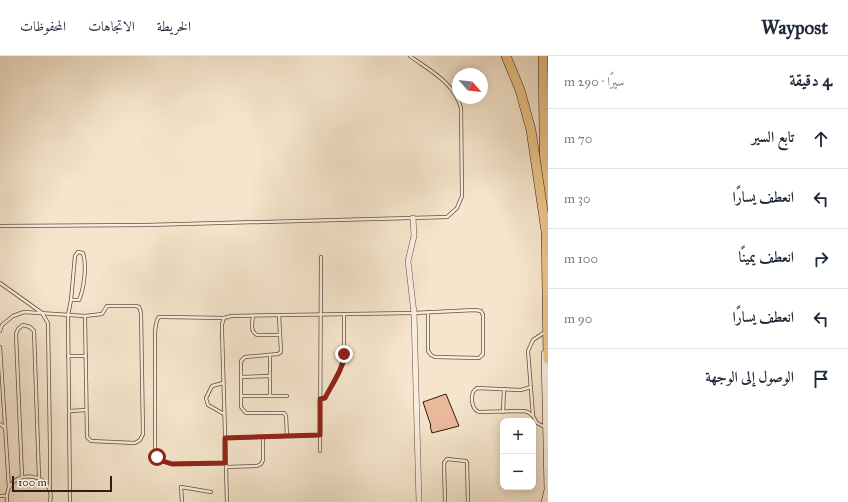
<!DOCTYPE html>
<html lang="ar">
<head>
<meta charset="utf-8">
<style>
	:root { --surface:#fff; --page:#f6f6f7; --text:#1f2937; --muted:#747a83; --line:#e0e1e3 }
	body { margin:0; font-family:"IM FELL Great Primer",Amiri,serif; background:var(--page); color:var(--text); direction:rtl }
	.controls { position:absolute; right:12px; bottom:12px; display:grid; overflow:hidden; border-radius:8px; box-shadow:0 2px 10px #0003 }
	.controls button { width:36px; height:36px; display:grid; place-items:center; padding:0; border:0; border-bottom:1px solid var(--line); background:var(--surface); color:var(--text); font:20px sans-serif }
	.compass { position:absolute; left:452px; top:12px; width:36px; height:36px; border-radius:50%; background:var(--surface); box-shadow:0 2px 10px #0003; rotate:117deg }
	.scale { position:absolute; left:12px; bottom:10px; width:100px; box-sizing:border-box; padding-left:4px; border:2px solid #321c13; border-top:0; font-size:11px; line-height:14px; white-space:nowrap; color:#321c13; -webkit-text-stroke:3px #f8eede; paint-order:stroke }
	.stop { position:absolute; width:12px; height:12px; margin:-9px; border:3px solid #8f2418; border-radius:50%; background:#fff }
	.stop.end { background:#8f2418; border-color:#fff; box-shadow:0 1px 4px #0008 }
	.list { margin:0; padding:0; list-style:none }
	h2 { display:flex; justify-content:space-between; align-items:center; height:52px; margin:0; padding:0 16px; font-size:17px }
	h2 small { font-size:13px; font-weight:400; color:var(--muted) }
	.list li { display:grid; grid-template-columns:26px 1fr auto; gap:12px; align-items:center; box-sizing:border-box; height:60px; padding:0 16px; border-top:1px solid var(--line) }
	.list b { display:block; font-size:15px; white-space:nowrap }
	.list em { font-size:13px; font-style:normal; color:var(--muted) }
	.icon { flex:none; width:22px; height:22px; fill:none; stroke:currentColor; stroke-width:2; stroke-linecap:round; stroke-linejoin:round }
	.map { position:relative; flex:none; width:548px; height:446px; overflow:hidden; direction:ltr }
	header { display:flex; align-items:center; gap:24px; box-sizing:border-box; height:56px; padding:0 20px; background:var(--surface); border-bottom:1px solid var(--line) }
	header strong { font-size:19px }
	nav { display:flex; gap:22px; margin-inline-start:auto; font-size:14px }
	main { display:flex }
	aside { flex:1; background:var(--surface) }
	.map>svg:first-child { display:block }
	.building { fill:#eab99c; stroke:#321c13 }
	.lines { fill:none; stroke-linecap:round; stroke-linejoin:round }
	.service-casing { stroke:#634e41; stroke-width:4 }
	.minor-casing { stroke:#634e41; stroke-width:6 }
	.secondary-casing { stroke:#321c13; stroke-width:8 }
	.trunk-casing { stroke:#321c13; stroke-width:10 }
	.motorway-casing { stroke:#321c13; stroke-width:10 }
	.service { stroke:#f8eede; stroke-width:2.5 }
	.minor { stroke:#f8eede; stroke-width:5 }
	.secondary { stroke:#f8eede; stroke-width:7 }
	.trunk { stroke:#eac286; stroke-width:9 }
	.motorway { stroke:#eac286; stroke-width:9 }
	.motorway-bridge-casing { stroke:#321c13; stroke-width:10; stroke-linecap:butt }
	.motorway-bridge { stroke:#eac286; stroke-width:9 }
	.route { stroke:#8f2418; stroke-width:5 }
</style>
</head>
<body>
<header>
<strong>Waypost</strong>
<nav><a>الخريطة</a><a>الاتجاهات</a><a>المحفوظات</a></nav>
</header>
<main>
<aside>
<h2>4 دقيقة<small>سيرًا · 290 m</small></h2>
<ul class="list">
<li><svg class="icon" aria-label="ahead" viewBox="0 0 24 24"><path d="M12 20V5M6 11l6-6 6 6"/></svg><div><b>تابع السير</b></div><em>70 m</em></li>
<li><svg class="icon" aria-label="left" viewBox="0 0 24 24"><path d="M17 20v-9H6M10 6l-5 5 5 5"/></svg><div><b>انعطف يسارًا</b></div><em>30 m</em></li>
<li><svg class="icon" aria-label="right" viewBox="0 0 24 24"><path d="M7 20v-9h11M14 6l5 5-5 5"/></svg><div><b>انعطف يمينًا</b></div><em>100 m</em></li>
<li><svg class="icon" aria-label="left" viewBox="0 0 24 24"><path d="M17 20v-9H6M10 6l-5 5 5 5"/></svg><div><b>انعطف يسارًا</b></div><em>90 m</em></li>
<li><svg class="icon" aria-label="arrive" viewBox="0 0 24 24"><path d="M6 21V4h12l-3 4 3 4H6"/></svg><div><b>الوصول إلى الوجهة</b></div></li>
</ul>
</aside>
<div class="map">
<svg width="548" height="446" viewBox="0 0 548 446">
	<rect width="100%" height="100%" fill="#f5e5cc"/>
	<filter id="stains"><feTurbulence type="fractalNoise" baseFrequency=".005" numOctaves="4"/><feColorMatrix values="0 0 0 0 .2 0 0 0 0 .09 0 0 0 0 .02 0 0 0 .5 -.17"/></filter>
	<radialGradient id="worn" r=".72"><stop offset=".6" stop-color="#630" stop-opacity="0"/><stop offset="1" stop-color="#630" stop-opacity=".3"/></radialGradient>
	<path class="building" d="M 446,338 L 459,370 L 432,377 L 430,370 L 431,370 L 423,346 Z"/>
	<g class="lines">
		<defs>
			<g id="service">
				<path d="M 0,170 L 147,169 L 447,161 L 457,152 L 462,140 L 461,52 C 454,26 430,15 410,0"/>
				<path d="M 0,227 L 42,257 L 48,267 L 50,393 L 50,435"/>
				<path d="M 107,250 L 136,250 L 139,251 L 141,257 L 143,378 L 140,384 L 135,387 L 91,385 L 87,381 L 85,260 L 102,258 Z"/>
				<path d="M 279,259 L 281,296 L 278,298 L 245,301 L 241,305 L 241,351 L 246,357 L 284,357 L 286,360 L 287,380"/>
				<path d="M 253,260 C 252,267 250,275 257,279 L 280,279"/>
				<path d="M 224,262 L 166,261 L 159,261 C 155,266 156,271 155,276 L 155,391 C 157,402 160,406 172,408 L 225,407"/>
				<path d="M 0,275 L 2,269 L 13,260 L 24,256 L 85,260"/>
				<path d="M 545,276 L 533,284 L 528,295 L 533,360 L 537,367 L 545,371"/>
				<path d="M 0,291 L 9,432"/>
				<path d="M 270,299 L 270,340"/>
				<path d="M 68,300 L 86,300"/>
				<path d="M 241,321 L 270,320"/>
				<path d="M 223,327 L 212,330 L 206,342 L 208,349 L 224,358"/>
				<path d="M 531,331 L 521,334 L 477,332 C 469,337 471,353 479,356 L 523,355 L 528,356 L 533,360"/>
				<path d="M 241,340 L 287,340"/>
				<path d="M 320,343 L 325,342 L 344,306 L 344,258"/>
				<path d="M 70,355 L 86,354"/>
				<path d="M 503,356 L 504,333"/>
				<path d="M 0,368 L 5,372"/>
				<path d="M 225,382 L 320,379"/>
				<path d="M 320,395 L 321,201"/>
				<path d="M 226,411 L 257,410 L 261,408 L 263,404 L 263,381"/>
				<path d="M 22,421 L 16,278 L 18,273 L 23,269 L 30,271 L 34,275 L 39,422"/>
				<path d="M 0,440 L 7,440"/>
				<path d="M 7,446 C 3,410 57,414 50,446"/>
				<path d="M 70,446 L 68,259 L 71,244 L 75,200 L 78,196 L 83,197 C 87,209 84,233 79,244 L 71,244"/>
				<path d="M 182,446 L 181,431 L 211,436"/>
				<path d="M 227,446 L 222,275 L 222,268 L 224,262 L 231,260 L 414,257 L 475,254 L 481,255 L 483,259 L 483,298 L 479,302 L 435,301 L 431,299 L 428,295 L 428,256"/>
				<path d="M 445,446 L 444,407 L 447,403 L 466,405 L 467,407 L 468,446"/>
			</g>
			<path id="minor" d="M 413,162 L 414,180 L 408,205 L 414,257 L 419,446"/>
			<path id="secondary" d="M 545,446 L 548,434 L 545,298"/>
			<g id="trunk">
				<path d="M 543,0 L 545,150"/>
				<path d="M 546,169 L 548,303"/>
			</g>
			<path id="motorway" d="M 506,0 L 520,34"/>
		</defs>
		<use href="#service" class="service-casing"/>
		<use href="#minor" class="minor-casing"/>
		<use href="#secondary" class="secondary-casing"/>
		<use href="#trunk" class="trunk-casing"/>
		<use href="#motorway" class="motorway-casing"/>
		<use href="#service" class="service"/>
		<use href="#minor" class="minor"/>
		<use href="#secondary" class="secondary"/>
		<use href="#trunk" class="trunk"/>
		<use href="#motorway" class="motorway"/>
		<defs>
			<path id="motorway-bridge" d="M 520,34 L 531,74 L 546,175"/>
		</defs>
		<use href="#motorway-bridge" class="motorway-bridge-casing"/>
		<use href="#motorway-bridge" class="motorway-bridge"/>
	</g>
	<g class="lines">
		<path class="route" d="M 157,401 L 160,404 L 172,408 L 225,407 L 225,382 L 320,379 L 320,343 L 325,342 C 332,328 343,314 344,298"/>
	</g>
	<rect width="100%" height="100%" filter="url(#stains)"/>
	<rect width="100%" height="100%" fill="url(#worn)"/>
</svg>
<div class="controls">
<button>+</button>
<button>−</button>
</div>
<svg class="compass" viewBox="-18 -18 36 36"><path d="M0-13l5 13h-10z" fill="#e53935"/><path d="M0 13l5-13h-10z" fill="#747a83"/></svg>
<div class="scale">100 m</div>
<div class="stop" style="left:157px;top:401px"></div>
<div class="stop end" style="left:344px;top:298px"></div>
</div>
</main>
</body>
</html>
